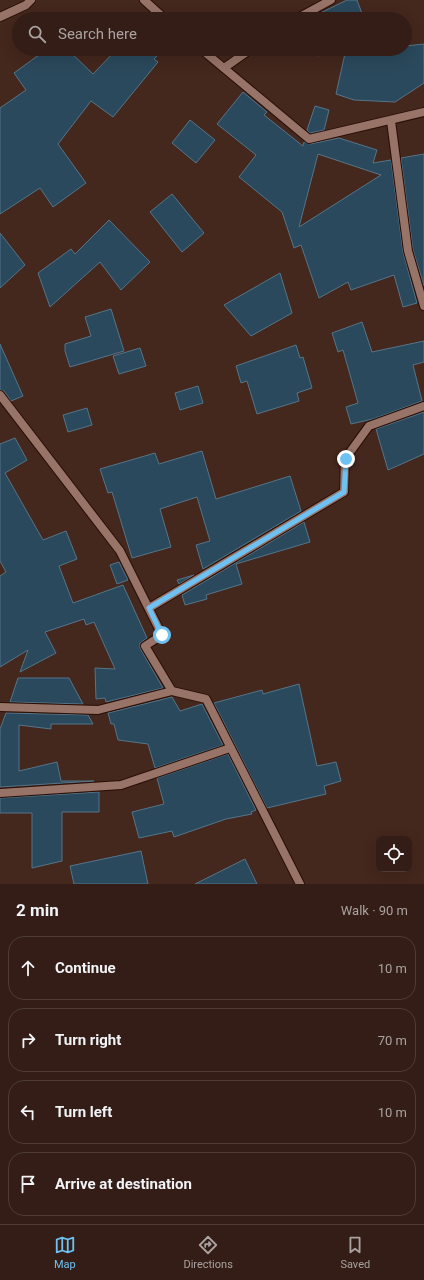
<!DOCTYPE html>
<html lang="en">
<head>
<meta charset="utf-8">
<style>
	:root { --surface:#331d16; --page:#3b261f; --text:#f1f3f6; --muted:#a9a2a1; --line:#4e3b35; --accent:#6dc2f3 }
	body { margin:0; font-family:Roboto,sans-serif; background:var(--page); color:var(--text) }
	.controls { position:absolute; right:12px; bottom:12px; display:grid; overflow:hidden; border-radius:8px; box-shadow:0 4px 16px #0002 }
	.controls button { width:36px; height:36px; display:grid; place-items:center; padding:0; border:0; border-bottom:1px solid var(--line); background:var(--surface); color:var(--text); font:20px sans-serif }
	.stop { position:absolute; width:12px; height:12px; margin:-9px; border:3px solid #6dc2f3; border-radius:50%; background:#fff }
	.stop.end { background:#6dc2f3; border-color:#fff; box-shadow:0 1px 4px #0008 }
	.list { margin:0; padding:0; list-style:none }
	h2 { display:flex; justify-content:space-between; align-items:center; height:52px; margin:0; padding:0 16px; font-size:17px }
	h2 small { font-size:13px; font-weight:400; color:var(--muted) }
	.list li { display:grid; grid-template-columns:26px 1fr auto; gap:12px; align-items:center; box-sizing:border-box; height:64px; margin:0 8px 8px; padding:0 8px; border:1px solid var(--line); border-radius:16px }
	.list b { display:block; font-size:15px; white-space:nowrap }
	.list em { font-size:13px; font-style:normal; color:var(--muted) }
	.icon { flex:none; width:22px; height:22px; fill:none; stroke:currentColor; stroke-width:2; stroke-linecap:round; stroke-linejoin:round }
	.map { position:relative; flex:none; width:424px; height:884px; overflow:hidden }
	.search { position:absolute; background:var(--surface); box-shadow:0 4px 16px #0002; left:12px; right:12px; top:12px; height:44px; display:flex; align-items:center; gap:10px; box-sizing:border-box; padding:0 14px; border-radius:22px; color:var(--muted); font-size:15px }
	.sheet { height:340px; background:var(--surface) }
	nav { display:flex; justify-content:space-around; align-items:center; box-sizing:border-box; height:56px; border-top:1px solid var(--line); background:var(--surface); font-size:11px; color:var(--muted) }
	nav a { display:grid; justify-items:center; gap:2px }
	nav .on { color:var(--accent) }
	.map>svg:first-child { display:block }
	.building { fill:#2a495c; stroke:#557589; fill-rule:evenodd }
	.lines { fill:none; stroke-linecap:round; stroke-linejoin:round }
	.minor-casing { stroke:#2a0e06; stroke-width:10 }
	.minor { stroke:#977368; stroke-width:8 }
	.route { stroke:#6dc2f3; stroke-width:5 }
</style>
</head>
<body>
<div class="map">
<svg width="424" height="884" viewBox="0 0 424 884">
	<rect width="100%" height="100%" fill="#44271d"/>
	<g class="building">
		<path d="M 347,0 L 357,0 L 364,19 L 308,19 Z"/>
		<path d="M 424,44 L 424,83 L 395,102 L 354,100 L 336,94 L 346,49 L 405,49 L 405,46 Z"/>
		<path d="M 47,49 L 67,49 L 93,74 L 117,49 L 164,49 L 154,59 L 158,62 L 113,117 L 91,101 L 58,144 L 86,183 L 53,207 L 40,188 L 0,214 L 0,108 L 26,90 L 14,73 Z"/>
		<path d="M 315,49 L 336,49 L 318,56 Z"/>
		<path d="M 243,92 L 267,112 L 264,115 L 303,146 L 304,142 L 310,144 L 339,138 L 377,150 L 373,163 L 391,160 L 403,252 L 417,303 L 403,307 L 394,275 L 351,290 L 348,282 L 319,298 L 301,245 L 294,248 L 282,212 L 239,177 L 256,155 L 217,124 ZM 318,154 L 381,175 L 299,227 Z"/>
		<path d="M 315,106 L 329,110 L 324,130 L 310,133 L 307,130 Z"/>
		<path d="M 190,120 L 215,140 L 196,163 L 172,143 Z"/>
		<path d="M 424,154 L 424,286 L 413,250 L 401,158 Z"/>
		<path d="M 172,194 L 204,233 L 182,252 L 150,212 Z"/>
		<path d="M 109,220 L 150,262 L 121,290 L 100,262 L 50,307 L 38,273 L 71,249 L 75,254 Z"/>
		<path d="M 0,233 L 25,265 L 0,288 Z"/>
		<path d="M 280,273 L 292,313 L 251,336 L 224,305 Z"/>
		<path d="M 111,309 L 124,351 L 70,367 L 65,351 L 65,344 L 91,336 L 85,317 Z"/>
		<path d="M 362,322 L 372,352 L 424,341 L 424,362 L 413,365 L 422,401 L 373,419 L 351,424 L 346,407 L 358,403 L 343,350 L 338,352 L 332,333 Z"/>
		<path d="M 0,344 L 23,396 L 11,401 L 4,391 L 0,390 Z"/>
		<path d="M 296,345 L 300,358 L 303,357 L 312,388 L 297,393 L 299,401 L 257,414 L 247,381 L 241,383 L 236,366 Z"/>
		<path d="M 140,348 L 146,366 L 119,374 L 113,356 Z"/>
		<path d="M 198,386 L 203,403 L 180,410 L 175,393 Z"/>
		<path d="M 87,408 L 92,425 L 68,432 L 63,415 Z"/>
		<path d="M 424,412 L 424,454 L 388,470 L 376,429 Z"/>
		<path d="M 15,438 L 27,460 L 5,473 L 43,540 L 66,531 L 77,559 L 59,566 L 73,603 L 123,585 L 147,638 L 140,643 L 140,648 L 163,688 L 106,702 L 105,698 L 96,699 L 95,668 L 115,669 L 94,622 L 86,625 L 84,619 L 45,632 L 56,653 L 20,672 L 28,650 L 0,667 L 0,576 L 6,572 L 0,561 L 0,444 Z"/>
		<path d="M 202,451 L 216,499 L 290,476 L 301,511 L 203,569 L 196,545 L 210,541 L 197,497 L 160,509 L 171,547 L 132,558 L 112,492 L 108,493 L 100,469 L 155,453 L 159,464 Z"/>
		<path d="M 304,522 L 310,542 L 236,564 L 242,584 L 206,595 L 207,599 L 185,605 L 182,595 Z"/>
		<path d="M 119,562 L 128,580 L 117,584 L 110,565 Z"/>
		<path d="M 194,575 L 179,584 L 177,580 Z"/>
		<path d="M 18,678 L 69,678 L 83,704 L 10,702 Z"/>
		<path d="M 299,684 L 317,766 L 336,762 L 341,781 L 324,786 L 326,794 L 267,808 L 214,703 L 262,690 L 263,694 Z"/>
		<path d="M 172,697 L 180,711 L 202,704 L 223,745 L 155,768 L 148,744 L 118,740 L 114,724 L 111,724 L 108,713 Z"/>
		<path d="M 6,713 L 88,715 L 93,724 L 51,724 L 51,729 L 19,725 L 19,771 L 57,762 L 61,781 L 94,781 L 0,787 L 0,729 Z"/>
		<path d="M 228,754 L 256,810 L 251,812 L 252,814 L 226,819 L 174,837 L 172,831 L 139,838 L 132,812 L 164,804 L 157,778 Z"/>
		<path d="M 99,792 L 99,812 L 62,812 L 62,861 L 32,868 L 32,813 L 0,813 L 0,798 Z"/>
		<path d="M 141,851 L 148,884 L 74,884 L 70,866 Z"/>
		<path d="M 245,859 L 257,884 L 195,884 Z"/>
	</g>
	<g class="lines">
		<defs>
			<g id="minor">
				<path d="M 144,0 L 165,19"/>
				<path d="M 0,17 L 26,5 L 31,0"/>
				<path d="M 296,19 L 331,0"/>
				<path d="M 201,49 L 309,139 L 424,112"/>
				<path d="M 224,68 L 251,49"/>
				<path d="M 391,121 L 408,251 L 424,306"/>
				<path d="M 0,395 L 120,551 L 162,635 L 145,646 L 172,691 L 206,699 L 300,884"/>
				<path d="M 149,608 L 344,492 L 345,459 L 369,426 L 424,406"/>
				<path d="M 0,707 L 98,710 L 172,691"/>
				<path d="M 0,793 L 121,785 L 230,748"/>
			</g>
		</defs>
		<use href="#minor" class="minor-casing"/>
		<use href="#minor" class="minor"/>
	</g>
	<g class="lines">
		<path class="route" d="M 162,635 L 149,608 L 344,492 L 346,459"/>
	</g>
</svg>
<div class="controls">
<button><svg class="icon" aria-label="locate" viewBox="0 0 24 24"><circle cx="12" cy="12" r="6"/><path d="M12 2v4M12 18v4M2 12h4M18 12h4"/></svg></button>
</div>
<div class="stop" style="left:162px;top:635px"></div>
<div class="stop end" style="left:346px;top:459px"></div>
<div class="search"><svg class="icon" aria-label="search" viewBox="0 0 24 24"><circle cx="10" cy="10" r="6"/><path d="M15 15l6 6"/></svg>Search here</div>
</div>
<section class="sheet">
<h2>2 min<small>Walk · 90 m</small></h2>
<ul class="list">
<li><svg class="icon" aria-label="ahead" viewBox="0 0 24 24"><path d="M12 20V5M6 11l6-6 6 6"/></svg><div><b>Continue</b></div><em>10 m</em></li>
<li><svg class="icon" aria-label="right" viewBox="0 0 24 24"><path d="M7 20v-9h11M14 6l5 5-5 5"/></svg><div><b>Turn right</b></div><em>70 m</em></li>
<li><svg class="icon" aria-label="left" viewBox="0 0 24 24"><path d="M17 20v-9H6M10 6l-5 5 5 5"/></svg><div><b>Turn left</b></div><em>10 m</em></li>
<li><svg class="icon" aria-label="arrive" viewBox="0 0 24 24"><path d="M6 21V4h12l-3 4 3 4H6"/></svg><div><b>Arrive at destination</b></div></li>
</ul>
</section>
<nav>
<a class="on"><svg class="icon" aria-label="map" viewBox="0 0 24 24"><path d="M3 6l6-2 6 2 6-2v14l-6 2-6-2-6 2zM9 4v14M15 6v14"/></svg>Map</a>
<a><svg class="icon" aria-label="directions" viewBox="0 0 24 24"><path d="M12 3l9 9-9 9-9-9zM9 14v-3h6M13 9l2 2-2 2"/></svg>Directions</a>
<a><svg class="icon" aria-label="saved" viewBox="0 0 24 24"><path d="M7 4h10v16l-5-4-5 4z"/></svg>Saved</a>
</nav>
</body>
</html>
